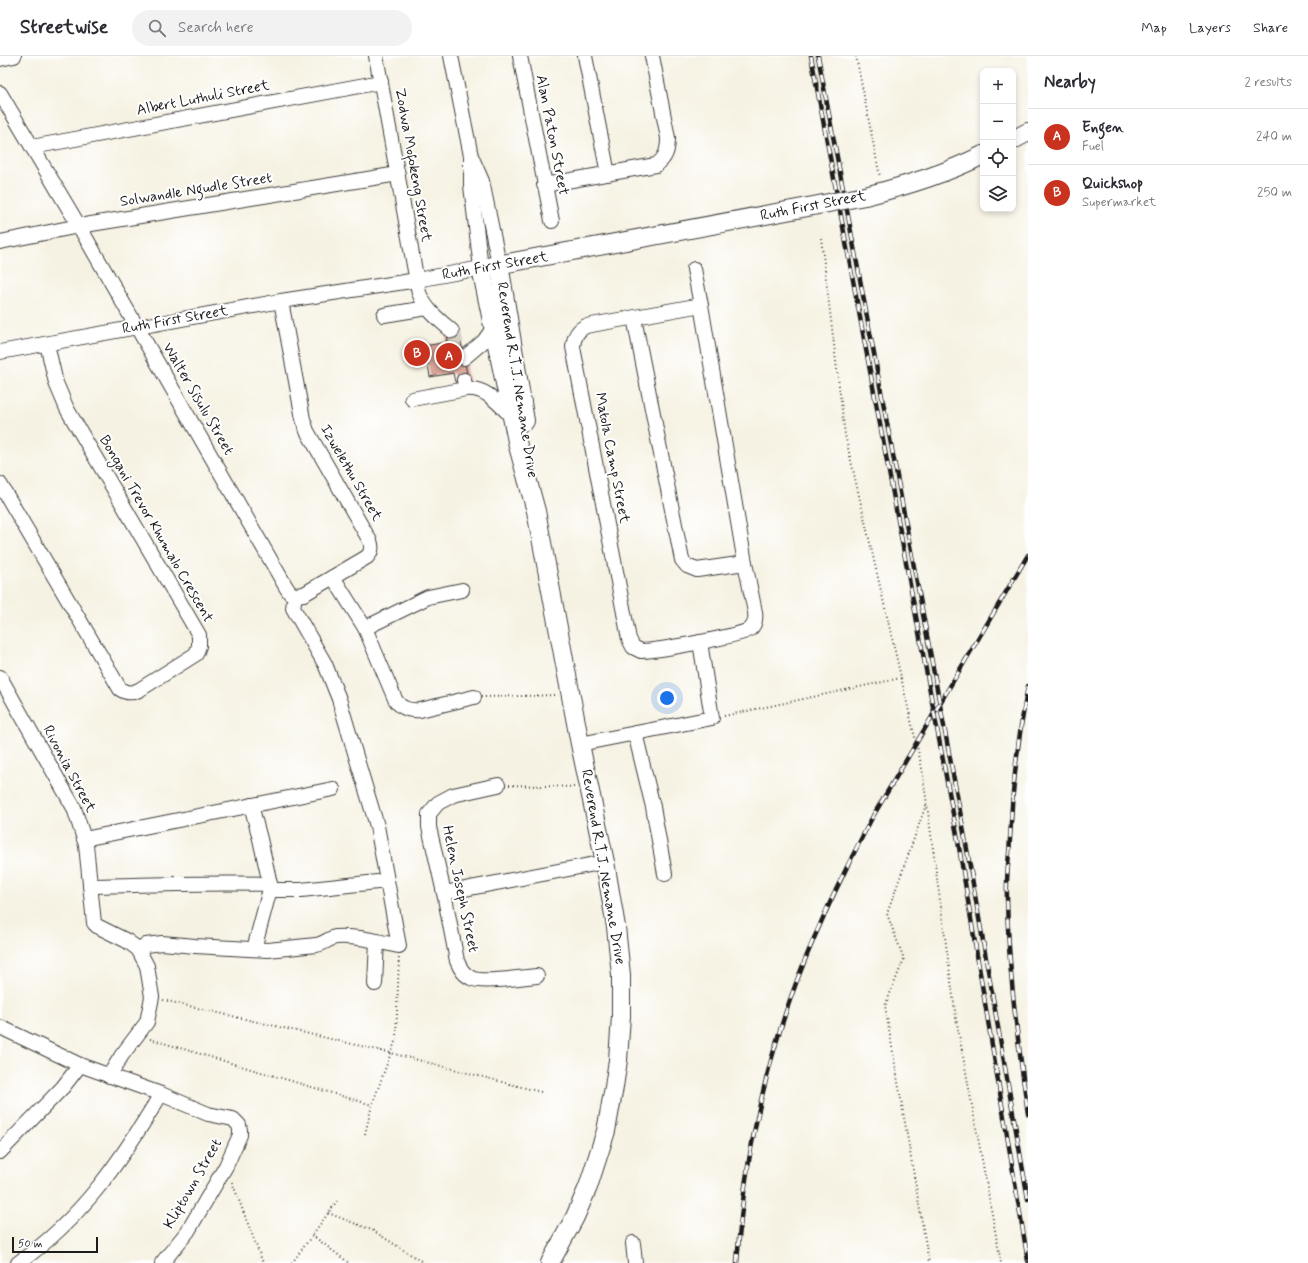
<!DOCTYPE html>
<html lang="en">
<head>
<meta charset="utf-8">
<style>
	:root { --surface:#fff; --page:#f2f2f3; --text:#2b2b33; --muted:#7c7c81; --line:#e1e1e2; --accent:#c8321e }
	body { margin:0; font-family:Mynerve,sans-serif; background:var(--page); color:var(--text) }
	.controls { position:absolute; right:12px; top:12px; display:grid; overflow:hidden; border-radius:8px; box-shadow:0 2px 6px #0003 }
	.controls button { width:36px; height:36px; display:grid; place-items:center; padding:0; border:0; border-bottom:1px solid var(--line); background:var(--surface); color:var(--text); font:20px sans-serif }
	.scale { position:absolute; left:12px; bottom:10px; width:86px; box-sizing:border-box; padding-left:4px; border:2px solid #1c1c1c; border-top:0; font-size:11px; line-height:14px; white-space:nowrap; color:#1c1c1c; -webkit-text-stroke:3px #fff; paint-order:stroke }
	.you { position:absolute; left:667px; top:642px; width:14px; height:14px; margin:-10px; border:3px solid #fff; border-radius:50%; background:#1a73e8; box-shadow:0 0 0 6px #1a73e833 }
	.badge { display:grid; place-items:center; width:26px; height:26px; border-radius:50%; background:var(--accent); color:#fff; font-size:13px; font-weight:700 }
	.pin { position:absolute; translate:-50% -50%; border:2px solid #fff; box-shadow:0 1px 4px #0006 }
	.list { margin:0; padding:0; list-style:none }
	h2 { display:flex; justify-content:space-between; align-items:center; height:52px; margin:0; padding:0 16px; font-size:17px }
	h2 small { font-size:13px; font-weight:400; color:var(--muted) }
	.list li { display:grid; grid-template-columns:26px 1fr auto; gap:12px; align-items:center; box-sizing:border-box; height:56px; padding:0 16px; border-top:1px solid var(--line) }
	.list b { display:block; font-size:15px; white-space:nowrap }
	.list p { margin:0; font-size:13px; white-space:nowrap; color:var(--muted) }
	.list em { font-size:13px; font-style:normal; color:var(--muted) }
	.icon { flex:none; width:22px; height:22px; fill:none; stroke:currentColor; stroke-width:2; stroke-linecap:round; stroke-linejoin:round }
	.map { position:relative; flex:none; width:1028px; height:1207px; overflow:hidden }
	header { display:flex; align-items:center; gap:24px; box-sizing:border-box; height:56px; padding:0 20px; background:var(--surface); border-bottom:1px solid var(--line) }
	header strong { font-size:19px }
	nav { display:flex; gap:22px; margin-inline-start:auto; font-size:14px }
	.search { width:280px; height:36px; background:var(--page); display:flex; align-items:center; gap:10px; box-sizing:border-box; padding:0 14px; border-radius:22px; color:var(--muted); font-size:15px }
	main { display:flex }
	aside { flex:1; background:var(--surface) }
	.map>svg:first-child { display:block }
	.building { fill:#d8a497 }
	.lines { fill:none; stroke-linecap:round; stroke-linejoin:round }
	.minor-tunnel { stroke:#d5d2c5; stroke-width:14; stroke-dasharray:14 7; stroke-linecap:butt }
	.minor-casing { stroke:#3d3c3a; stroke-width:16 }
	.major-casing { stroke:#3d3c3a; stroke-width:20 }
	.path { stroke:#3d3c3a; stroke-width:2; stroke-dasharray:1 3; stroke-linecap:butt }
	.minor { stroke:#fff; stroke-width:14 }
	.major { stroke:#fff; stroke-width:18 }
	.rail-casing { stroke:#1c1c1c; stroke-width:4.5 }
	.rail { stroke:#fff; stroke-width:3; stroke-dasharray:9; stroke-linecap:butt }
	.major-bridge-casing { stroke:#3d3c3a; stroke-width:20; stroke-linecap:butt }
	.major-bridge { stroke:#fff; stroke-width:18 }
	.labels { text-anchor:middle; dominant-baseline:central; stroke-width:4; stroke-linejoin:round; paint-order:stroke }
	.street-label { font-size:15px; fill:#1c1c1c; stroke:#fff }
</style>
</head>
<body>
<header>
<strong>Streetwise</strong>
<div class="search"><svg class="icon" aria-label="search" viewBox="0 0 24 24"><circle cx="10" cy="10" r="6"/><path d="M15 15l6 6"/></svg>Search here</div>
<nav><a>Map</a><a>Layers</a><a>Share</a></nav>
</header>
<main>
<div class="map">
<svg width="1028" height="1207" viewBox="0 0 1028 1207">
	<rect width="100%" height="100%" fill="#fff"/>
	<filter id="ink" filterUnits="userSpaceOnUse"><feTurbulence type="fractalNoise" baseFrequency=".025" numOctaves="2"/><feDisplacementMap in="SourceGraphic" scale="8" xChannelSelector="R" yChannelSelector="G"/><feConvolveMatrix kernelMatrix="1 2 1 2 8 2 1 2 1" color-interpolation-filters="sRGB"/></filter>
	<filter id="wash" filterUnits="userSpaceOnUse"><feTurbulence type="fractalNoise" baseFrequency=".012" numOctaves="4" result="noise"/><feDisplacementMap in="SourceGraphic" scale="16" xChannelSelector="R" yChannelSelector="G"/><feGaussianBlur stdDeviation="0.9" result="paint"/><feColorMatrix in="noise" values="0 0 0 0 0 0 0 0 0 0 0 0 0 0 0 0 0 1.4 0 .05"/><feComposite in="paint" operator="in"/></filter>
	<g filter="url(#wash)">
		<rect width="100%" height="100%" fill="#f6f2e3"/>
		<g id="blocks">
			<path class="building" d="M 459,274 L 468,324 L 455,326 L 453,317 L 430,321 L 425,290 L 447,286 L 446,276 Z"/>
		</g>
	</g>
	<g filter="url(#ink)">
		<use href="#blocks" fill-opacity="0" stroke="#3d3c3a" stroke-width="1"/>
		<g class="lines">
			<path class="minor-tunnel" d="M 452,275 L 455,281 L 460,304"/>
			<defs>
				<g id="minor">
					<path d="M 376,0 L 419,237 C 426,254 438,263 452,275"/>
					<path d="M 451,0 L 471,100 L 482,125 L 499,208"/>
					<path d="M 520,0 L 552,165"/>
					<path d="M 585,0 L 608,118"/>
					<path d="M 0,3 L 14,0"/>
					<path d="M 0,37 L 79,170 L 286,531 L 290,537 L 295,539"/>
					<path d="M 32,91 L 381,26"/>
					<path d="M 544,129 L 656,109 C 666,102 668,94 668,82 L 652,0"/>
					<path d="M 0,186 L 79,170 L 398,118"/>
					<path d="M 694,213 L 701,249 L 745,507 L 755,556 C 756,563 755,569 750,573 C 741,580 655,595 641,595 L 633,591 L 629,583 L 573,291 C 574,281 577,274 586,270 L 701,249"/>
					<path d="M 281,245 L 303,363 L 307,375 L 370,485 C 372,490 372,496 367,501 L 304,538 L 295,539"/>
					<path d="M 384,259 L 427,252"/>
					<path d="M 634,262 L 682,504 L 687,510 L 697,514 L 745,507"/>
					<path d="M 0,296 L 281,245 L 417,224 L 481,212 L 471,130 L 471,100"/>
					<path d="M 464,302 L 484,285 L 494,271"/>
					<path d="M 464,324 L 466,333 C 486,331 499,348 512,361"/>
					<path d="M 412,343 L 466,333"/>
					<path d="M 0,428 L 120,633 C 126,637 131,638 139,634 L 196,598 L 199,590 L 199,579 L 67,353 L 56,327 L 47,288"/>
					<path d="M 333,521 L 365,572 L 395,643 C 401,653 409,655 420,654 L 474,641"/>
					<path d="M 365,572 L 428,541 L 462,534"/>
					<path d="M 0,621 L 74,752 L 86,789 L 94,867 L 97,870 L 127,885 L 138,893 L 147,910 L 152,941 L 147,966 L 122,999 L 109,1020"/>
					<path d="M 635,677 L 653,751 L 665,818"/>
					<path d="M 580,688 L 712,662 L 700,586"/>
					<path d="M 498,729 L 453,739 L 438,747 L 429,758 L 429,771 L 444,837 L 457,905 C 460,912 463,918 471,922 C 482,928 522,921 537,920"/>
					<path d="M 251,749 L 260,783 L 270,828 L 270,833 L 254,893"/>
					<path d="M 84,783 L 333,733"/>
					<path d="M 90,830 C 150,829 210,826 270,828"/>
					<path d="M 270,834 L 301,834 L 387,825"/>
					<path d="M 444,837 L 605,806"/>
					<path d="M 138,893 L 146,889 L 162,887 L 195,890 L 268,894 L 316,889 C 324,888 329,882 336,881 C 355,879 380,886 399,890 L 377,770 L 358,707 L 339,643 L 325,608 L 293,552 L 295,539"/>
					<path d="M 375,928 L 377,885"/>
					<path d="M 0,971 L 80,1009"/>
					<path d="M 0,1096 L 63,1031 L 80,1009 L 161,1038 L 208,1058 L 233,1063 L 239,1069 L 240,1074 L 240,1079 L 226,1110 L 188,1175 L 162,1207"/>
					<path d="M 633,1187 L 635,1207"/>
					<path d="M 18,1207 C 82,1163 122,1103 161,1038"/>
				</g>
				<g id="major">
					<path d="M 1013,84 L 1028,76"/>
					<path d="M 865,140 C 906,130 945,118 983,99"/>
					<path d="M 499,208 L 525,365"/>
					<path d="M 550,1207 L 575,1161 L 588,1131 L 606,1075 L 614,1031 L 618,1004 L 621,960 L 621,919 L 616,871 L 605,806 L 580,688 L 536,455 L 518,390 L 481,212 L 792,154"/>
				</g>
			</defs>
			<use href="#minor" class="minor-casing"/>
			<use href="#major" class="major-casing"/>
			<g class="path">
				<path d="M 856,0 L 880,121"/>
				<path d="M 821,182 L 845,379 L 922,712 L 956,962 L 1001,1207"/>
				<path d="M 485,641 L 556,639"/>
				<path d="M 724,660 L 901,622"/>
				<path d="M 509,729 L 575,731"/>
				<path d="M 926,749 L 887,858 L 904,903 L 885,950 L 929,1207"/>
				<path d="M 163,944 L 391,997 L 541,1036"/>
				<path d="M 150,983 L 372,1049"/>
				<path d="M 365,1078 L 372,1049 L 396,983 L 399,901"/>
				<path d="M 232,1126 L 263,1207"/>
				<path d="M 328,1157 L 372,1174 L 424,1207"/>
				<path d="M 312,1179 L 349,1207"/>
				<path d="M 292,1207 L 337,1145"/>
			</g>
			<use href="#minor" class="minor"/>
			<use href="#major" class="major"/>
			<defs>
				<g id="rail">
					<path d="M 811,0 L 957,779 L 1028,1205"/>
					<path d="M 818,0 L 965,782 L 1028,1143"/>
					<path d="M 1028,630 C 1018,681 1012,732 1010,783 C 1009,803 1006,821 1007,841 C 1008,913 1018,986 1028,1058"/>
					<path d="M 737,1207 C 743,1117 761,1026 791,941 C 813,878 842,819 873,760 L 1028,499"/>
				</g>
			</defs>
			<use href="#rail" class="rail-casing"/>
			<use href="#rail" class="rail"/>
			<defs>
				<path id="major-bridge" d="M 792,154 L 865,140"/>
			</defs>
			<use href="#major-bridge" class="major-bridge-casing"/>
			<use href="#major-bridge" class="major-bridge"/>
		</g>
	</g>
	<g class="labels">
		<g class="street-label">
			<text transform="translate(203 42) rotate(-11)">Albert Luthuli Street</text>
			<text transform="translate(552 79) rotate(79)">Alan Paton Street</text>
			<text transform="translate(413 109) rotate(80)">Zodwa Mofokeng Street</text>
			<text transform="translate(196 134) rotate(-9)">Solwandle Ngudle Street</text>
			<text transform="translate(813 150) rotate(-11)">Ruth First Street</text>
			<text transform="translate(495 210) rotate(-10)">Ruth First Street</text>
			<text transform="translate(175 264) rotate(-10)">Ruth First Street</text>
			<text transform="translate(517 324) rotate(81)">Reverend R.T.J. Nemane Drive</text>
			<text transform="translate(198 343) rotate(60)">Walter Sisulu Street</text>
			<text transform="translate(612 402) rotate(79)">Matola Camp Street</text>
			<text transform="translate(351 417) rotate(60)">Izwelethu Street</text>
			<text transform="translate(156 473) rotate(60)">Bongani Trevor Khumalo Crescent</text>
			<text transform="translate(69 713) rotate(62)">Rivonia Street</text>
			<text transform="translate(603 811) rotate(80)">Reverend R.T.J. Nemane Drive</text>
			<text transform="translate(460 833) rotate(78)">Helen Joseph Street</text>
			<text transform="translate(193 1128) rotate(-60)">Kliptown Street</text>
		</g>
	</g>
</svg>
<div class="controls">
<button>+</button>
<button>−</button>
<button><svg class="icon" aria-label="locate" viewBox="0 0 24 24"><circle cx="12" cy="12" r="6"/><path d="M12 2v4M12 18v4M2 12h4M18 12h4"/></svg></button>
<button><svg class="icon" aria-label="layers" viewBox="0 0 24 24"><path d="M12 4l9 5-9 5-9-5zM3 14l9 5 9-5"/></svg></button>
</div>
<div class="scale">50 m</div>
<div class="you"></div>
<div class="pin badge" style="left:449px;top:300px">A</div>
<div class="pin badge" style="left:417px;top:297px">B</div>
</div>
<aside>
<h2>Nearby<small>2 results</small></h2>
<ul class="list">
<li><span class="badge">A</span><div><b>Engen</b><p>Fuel</p></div><em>240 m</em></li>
<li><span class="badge">B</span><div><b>Quickshop</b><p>Supermarket</p></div><em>250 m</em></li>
</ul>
</aside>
</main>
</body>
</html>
